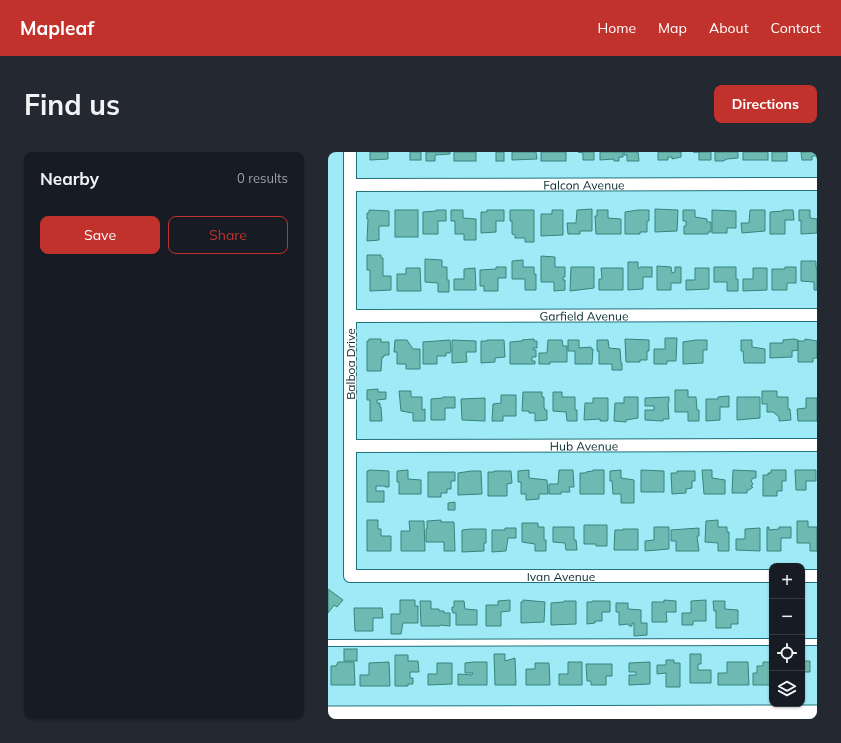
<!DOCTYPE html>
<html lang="en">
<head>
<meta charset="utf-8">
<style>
	:root { --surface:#171b24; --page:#242831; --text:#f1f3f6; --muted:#9ea1a6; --line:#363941; --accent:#c0322b }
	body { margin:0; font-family:Mulish,sans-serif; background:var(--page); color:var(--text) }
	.controls { position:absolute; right:12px; bottom:12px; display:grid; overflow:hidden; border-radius:8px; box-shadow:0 1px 3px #0004 }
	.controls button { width:36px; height:36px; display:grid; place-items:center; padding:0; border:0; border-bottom:1px solid var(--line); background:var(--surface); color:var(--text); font:20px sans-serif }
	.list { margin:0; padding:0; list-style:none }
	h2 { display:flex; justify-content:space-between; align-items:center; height:52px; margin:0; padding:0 16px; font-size:17px }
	h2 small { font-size:13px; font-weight:400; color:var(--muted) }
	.actions { display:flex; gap:8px; padding:12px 16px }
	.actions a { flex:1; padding:9px 0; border:1px solid var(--accent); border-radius:8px; text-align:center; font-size:14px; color:var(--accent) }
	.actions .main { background:var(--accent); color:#fff }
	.icon { flex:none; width:22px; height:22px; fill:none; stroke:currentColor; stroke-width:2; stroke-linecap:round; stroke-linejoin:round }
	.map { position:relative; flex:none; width:489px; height:567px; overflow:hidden; border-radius:8px }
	header { display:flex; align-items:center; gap:24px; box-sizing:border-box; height:56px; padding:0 20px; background:var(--accent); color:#fff }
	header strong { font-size:19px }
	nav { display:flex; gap:22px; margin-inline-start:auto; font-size:14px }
	.intro { display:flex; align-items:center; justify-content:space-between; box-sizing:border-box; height:96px; padding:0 24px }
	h1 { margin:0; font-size:28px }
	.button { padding:10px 18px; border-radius:8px; background:var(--accent); color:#fff; font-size:14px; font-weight:700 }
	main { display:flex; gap:24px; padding:0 24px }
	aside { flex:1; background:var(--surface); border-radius:8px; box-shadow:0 1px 3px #0004 }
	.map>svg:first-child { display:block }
	.building { fill:#6ebab3; stroke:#35847d }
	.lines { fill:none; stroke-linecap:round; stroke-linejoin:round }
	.lane-casing { stroke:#20727d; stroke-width:8 }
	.street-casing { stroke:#20727d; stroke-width:14 }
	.secondary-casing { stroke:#20727d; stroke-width:19 }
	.lane { stroke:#fff; stroke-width:6 }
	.street { stroke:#fff; stroke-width:12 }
	.secondary { stroke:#fff; stroke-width:17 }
	.labels { text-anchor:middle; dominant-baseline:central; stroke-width:3; stroke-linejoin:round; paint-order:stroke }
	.street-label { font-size:12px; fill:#082a2f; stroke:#fdfdfd }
</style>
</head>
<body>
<header>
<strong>Mapleaf</strong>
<nav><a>Home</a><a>Map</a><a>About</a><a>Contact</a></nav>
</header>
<div class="intro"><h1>Find us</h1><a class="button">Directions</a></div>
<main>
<aside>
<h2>Nearby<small>0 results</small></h2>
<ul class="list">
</ul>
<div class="actions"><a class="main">Save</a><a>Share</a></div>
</aside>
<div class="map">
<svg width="489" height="567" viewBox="0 0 489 567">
	<rect width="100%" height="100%" fill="#9eebf7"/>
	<g class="building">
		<path d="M 42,0 L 60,0 L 60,7 L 42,8 Z"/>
		<rect x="82" y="0" width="11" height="8"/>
		<path d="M 98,0 L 122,0 L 122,2 L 107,3 L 107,9 L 98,9 Z"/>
		<rect x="126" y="0" width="22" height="9"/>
		<rect x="168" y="0" width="8" height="9"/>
		<path d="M 184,0 L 208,0 L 209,7 L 184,8 Z"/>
		<rect x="213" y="0" width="25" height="9"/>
		<path d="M 250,0 L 266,0 L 266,8 L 255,8 L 255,1 Z"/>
		<path d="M 272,0 L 295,0 L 295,5 L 291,5 L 291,9 L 286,9 L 286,7 L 272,8 Z"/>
		<path d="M 296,0 L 310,0 L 311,9 L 299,9 L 299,3 L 296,3 Z"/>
		<path d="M 330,0 L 353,0 L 353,5 L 344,7 L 344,5 L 340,5 L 340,8 L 330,8 Z"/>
		<path d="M 365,0 L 383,0 L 383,8 L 371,8 L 371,0 Z"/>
		<path d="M 387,0 L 410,0 L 410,6 L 399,7 L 395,9 L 387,9 Z"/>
		<rect x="415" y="0" width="25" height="8"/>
		<rect x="444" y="0" width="15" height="9"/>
		<path d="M 473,0 L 489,0 L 489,4 L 484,4 L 484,8 L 474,8 Z"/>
		<path d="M 264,57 L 264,79 L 252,79 L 252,82 L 240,82 L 239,71 L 248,71 L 249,58 Z"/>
		<path d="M 327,57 L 350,58 L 349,79 L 327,80 Z"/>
		<path d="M 41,58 L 61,59 L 61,74 L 51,74 L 51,88 L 39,89 L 40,67 L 39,67 L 39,61 L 41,61 Z"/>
		<rect x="67" y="58" width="23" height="27"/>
		<path d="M 108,58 L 118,58 L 118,69 L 110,69 L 110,82 L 95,82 L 95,60 L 108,59 Z"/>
		<path d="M 123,58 L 135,58 L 135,66 L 148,67 L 148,88 L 136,88 L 136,82 L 127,82 L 127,69 L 123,69 Z"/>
		<path d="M 159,58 L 176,58 L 176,69 L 168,69 L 168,80 L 153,81 L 153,60 L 159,60 Z"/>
		<path d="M 182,58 L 206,58 L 206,90 L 197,90 L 197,86 L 187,86 L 187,83 L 184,82 L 184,69 L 182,69 Z"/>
		<path d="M 224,58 L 235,58 L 235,83 L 213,84 L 213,62 L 224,62 Z"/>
		<path d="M 269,58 L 280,58 L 280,66 L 293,67 L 293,82 L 268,82 L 267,64 L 269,64 Z"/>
		<path d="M 310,58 L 321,58 L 321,69 L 319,69 L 319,80 L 312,80 L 312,82 L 297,82 L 297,60 Z"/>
		<path d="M 355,58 L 367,58 L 367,65 L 379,67 L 379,70 L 383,70 L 383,80 L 380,80 L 380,82 L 356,82 L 356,74 L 358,74 L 358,69 L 355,69 Z"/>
		<path d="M 384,58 L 408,59 L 408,76 L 399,76 L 399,81 L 384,81 Z"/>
		<path d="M 422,58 L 437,58 L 437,79 L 414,81 L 413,71 L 421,71 Z"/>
		<path d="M 455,58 L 465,58 L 466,68 L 457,68 L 457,82 L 442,82 L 442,60 L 455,59 Z"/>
		<path d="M 471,58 L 482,58 L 482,66 L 489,67 L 489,81 L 473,82 L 473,68 L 471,69 Z"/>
		<path d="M 39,103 L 53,103 L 53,106 L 55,106 L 55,124 L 63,124 L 63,138 L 42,139 L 42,118 L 39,118 Z"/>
		<path d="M 213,104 L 227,105 L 227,115 L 237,115 L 237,125 L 235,125 L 235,128 L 237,128 L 237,138 L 226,139 L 226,130 L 213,130 Z"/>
		<path d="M 97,107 L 114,108 L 114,115 L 119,115 L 119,128 L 121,128 L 121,140 L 110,140 L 110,131 L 97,130 Z"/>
		<path d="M 195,108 L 195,115 L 206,115 L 206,122 L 208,122 L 208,138 L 197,138 L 197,127 L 184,127 L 184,109 Z"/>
		<path d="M 473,109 L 488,109 L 488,115 L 489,115 L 489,138 L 486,138 L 486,130 L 473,129 Z"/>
		<path d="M 300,110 L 310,110 L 310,116 L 312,116 L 312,115 L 324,115 L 324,125 L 315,125 L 315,137 L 300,138 Z"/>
		<path d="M 329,114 L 343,115 L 344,121 L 347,120 L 347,115 L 353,115 L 353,131 L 343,131 L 343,138 L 329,138 Z"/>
		<path d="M 168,115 L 178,115 L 178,126 L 170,126 L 170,139 L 156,139 L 156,134 L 152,134 L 152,118 L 168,117 Z"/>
		<path d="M 243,115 L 266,115 L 266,136 L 242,139 Z"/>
		<path d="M 386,115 L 408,115 L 408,127 L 410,127 L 410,139 L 399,139 L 399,130 L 386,130 Z"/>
		<path d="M 457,115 L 468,115 L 468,131 L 459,131 L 459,138 L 444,138 L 444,117 L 457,117 Z"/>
		<path d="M 78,116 L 92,116 L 93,139 L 69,139 L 69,122 L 78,122 Z"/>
		<path d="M 147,116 L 148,138 L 126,138 L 126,127 L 136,127 L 136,117 Z"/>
		<path d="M 273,116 L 295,116 L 295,138 L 271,138 L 271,127 L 274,127 Z"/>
		<path d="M 367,116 L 381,116 L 381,137 L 358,138 L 358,128 L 367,128 Z"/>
		<path d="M 425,116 L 439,116 L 439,138 L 415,139 L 415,127 L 425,127 Z"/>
		<path d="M 337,186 L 349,186 L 348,209 L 339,209 L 339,212 L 326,212 L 326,197 L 337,197 Z"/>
		<path d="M 41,187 L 53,187 L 53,190 L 61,190 L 61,203 L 56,203 L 56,205 L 54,205 L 53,219 L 39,219 L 39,189 L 41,189 Z"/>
		<path d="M 206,187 L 206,189 L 209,189 L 209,196 L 205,196 L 206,198 L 208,198 L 208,205 L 204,205 L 204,209 L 207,209 L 207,212 L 182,212 L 182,190 L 194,189 L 194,188 Z"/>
		<path d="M 297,187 L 321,188 L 321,199 L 319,199 L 319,208 L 312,208 L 312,210 L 298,210 Z"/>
		<path d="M 466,187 L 470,188 L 470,198 L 464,199 L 464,205 L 442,206 L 442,191 L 455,191 L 455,188 Z"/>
		<path d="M 477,187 L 489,189 L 489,206 L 485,206 L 485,210 L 470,210 L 470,189 L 477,189 Z"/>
		<path d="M 67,188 L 79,188 L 85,197 L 92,197 L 92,217 L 78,217 L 78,212 L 69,212 L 69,200 L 66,200 Z"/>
		<path d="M 122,188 L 123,199 L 122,201 L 118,201 L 118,204 L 109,204 L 109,212 L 95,212 L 95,190 Z"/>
		<path d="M 124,188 L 148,189 L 148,200 L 138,200 L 139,210 L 124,211 Z"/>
		<path d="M 159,188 L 176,188 L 177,205 L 167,206 L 167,210 L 153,211 L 153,189 L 159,189 Z"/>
		<path d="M 220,188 L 234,188 L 235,194 L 239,194 L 239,210 L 222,210 L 222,212 L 211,212 L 211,201 L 219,201 Z"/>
		<path d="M 240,188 L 251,188 L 251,196 L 263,195 L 263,197 L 265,197 L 264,212 L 247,212 L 247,199 L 240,199 Z"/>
		<path d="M 269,188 L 280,188 L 281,196 L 292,197 L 293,211 L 294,211 L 294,218 L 284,218 L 284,212 L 271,212 L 271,199 L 269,199 Z"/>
		<path d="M 368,188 L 379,188 L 379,198 L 375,198 L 375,211 L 355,212 L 355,190 Z"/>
		<path d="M 413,188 L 424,188 L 424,195 L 437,197 L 437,211 L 416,211 L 415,199 L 413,199 Z"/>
		<path d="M 50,237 L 50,240 L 58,240 L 58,247 L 49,248 L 49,251 L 52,251 L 52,255 L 53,255 L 54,269 L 42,269 L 42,248 L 39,248 L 39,238 Z"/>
		<path d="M 347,238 L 360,238 L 360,245 L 368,245 L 369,258 L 371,258 L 371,269 L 360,269 L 360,260 L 347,260 Z"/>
		<path d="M 71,239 L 83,239 L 83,245 L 94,245 L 94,258 L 97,257 L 97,269 L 85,269 L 85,261 L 73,259 Z"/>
		<path d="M 434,239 L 449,239 L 449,245 L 460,245 L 460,257 L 462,257 L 463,268 L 451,269 L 451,265 L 445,260 L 439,260 L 439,252 L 434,252 Z"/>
		<path d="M 195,240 L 214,240 L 214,245 L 216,245 L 216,255 L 217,258 L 219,258 L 219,268 L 207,269 L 207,261 L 201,261 L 201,259 L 194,259 Z"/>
		<path d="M 225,240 L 234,240 L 234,245 L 247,245 L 247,258 L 249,258 L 249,269 L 239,269 L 238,260 L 225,259 Z"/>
		<path d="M 173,243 L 188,243 L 188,264 L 175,264 L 175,269 L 164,269 L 165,252 L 173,251 Z"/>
		<path d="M 401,244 L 401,255 L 392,255 L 392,268 L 378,269 L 378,247 L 390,247 L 390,245 Z"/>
		<path d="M 115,245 L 127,245 L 127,256 L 117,256 L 117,268 L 103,268 L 103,247 L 115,246 Z"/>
		<path d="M 296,245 L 310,245 L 310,266 L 298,268 L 298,270 L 286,269 L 287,251 L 296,251 Z"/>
		<path d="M 341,245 L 341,250 L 340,250 L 341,267 L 335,267 L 335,269 L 317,268 L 317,258 L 326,258 L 326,254 L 317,254 L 317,246 Z"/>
		<path d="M 409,245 L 432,245 L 432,266 L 409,268 Z"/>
		<path d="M 157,246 L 157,269 L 134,268 L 133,247 Z"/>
		<path d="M 265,246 L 280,246 L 280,268 L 279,269 L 272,269 L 272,267 L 256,268 L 257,251 L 265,251 Z"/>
		<path d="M 478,246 L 489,246 L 489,269 L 470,269 L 469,257 L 478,256 Z"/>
		<path d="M 41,318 L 61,319 L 61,335 L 57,335 L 57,334 L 48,334 L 48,339 L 56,339 L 56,350 L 39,350 L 39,319 L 41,319 Z"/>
		<path d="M 80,318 L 80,327 L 93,328 L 93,342 L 71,342 L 71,330 L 69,330 L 69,319 Z"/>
		<path d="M 201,318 L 201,326 L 219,328 L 220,342 L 211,342 L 211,347 L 198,348 L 198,342 L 193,342 L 193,330 L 190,330 L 190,319 Z"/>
		<path d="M 231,318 L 245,318 L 246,335 L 241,335 L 242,340 L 233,340 L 233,342 L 221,342 L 221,332 L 230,332 Z"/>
		<path d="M 265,318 L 276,318 L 276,342 L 252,342 L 252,321 L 258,321 L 258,320 L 265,319 Z"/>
		<path d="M 293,318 L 293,326 L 306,328 L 306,351 L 293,351 L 293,342 L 285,342 L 284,329 L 282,329 L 282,319 Z"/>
		<path d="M 313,318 L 336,319 L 336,340 L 313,340 Z"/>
		<path d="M 374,318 L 384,318 L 384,326 L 397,328 L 397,342 L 376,342 Z"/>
		<path d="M 405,318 L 428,319 L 428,326 L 425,326 L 423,329 L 425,332 L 423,334 L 425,335 L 421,338 L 419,338 L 419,341 L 404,341 Z"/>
		<path d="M 443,318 L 458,318 L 458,329 L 454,329 L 454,339 L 449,339 L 449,344 L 435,344 L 435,323 L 440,323 L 440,321 L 443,321 Z"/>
		<path d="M 467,318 L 488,318 L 488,329 L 478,329 L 478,338 L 468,338 Z"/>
		<path d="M 143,319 L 153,319 L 154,342 L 130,343 L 130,321 Z"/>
		<path d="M 166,319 L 183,319 L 184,331 L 179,332 L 179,344 L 160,344 L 160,320 L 166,320 Z"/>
		<path d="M 349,319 L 367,319 L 367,329 L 364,329 L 364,336 L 358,337 L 358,341 L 344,342 L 343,321 L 349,321 Z"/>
		<path d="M 100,320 L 127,320 L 127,329 L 123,329 L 123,337 L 119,337 L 119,341 L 113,341 L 113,345 L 100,345 Z"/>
		<path d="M 127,350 L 127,358 L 120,358 L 120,351 Z"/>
		<path d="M 39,368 L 50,368 L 50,377 L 53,377 L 53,384 L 63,384 L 63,399 L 39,399 Z"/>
		<path d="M 113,368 L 113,370 L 126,370 L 127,399 L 116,399 L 116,390 L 98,390 L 98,377 L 99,377 L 99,369 Z"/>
		<path d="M 390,368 L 390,375 L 399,375 L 399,380 L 401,380 L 401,399 L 390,399 L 390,391 L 377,390 L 378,369 Z"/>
		<path d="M 81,369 L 96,369 L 97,399 L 73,399 L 73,379 L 82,379 Z"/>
		<path d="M 469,369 L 480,369 L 480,375 L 489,375 L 489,399 L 482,399 L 482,391 L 469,391 Z"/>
		<path d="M 194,371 L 210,371 L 210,375 L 216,375 L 216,388 L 218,388 L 218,399 L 207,399 L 207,392 L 194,390 Z"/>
		<path d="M 256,373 L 279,373 L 279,394 L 268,394 L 268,392 L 256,392 Z"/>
		<path d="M 225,375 L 246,375 L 246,388 L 248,388 L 249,398 L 238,398 L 237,391 L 225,390 Z"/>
		<path d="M 326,375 L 341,375 L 341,397 L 317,399 L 317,389 L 326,388 Z"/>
		<path d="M 439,375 L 441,375 L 441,378 L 451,377 L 451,375 L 463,375 L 463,386 L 453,386 L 453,399 L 439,399 Z"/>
		<path d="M 177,376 L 188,376 L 188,386 L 180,386 L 178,399 L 164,400 L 164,378 L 177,378 Z"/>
		<path d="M 371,376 L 371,384 L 369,384 L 371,399 L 348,399 L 348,389 L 343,389 L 343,378 Z"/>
		<path d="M 432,376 L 432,399 L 408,398 L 408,387 L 417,387 L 417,377 Z"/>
		<path d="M 143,377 L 158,377 L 158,391 L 156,391 L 156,399 L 134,400 L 134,378 Z"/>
		<path d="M 295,377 L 310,377 L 310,398 L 286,398 L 287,378 L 295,378 Z"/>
		<path d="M 0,437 L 15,448 L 9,455 L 6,453 L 0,461 Z"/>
		<path d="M 72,448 L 87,448 L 87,454 L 90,454 L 90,471 L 75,471 L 73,482 L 63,482 L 63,462 L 72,462 Z"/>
		<path d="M 182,448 L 182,459 L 173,460 L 173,474 L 158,474 L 158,453 L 170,453 L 170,449 Z"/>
		<path d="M 195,448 L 217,450 L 216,470 L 193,471 L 193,450 L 195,450 Z"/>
		<path d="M 336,448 L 348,449 L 348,460 L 338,460 L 339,470 L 324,470 L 324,450 L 336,450 Z"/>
		<path d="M 378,448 L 378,469 L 365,469 L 365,473 L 354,473 L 354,461 L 363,461 L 363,449 Z"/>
		<path d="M 92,449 L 103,449 L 103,457 L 111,457 L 111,459 L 116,459 L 116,461 L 122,461 L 122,474 L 112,473 L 112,474 L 93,474 Z"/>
		<path d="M 126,449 L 136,449 L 137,457 L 149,458 L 149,473 L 128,473 L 128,461 L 125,461 L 124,458 L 124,455 L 126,455 Z"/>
		<path d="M 236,449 L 248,449 L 248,472 L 223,473 L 223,451 L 236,450 Z"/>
		<path d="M 264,449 L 282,449 L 282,460 L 274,460 L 274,469 L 267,469 L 267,471 L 259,472 L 259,450 L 264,450 Z"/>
		<path d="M 385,449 L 397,449 L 397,457 L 410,458 L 410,472 L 403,472 L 403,476 L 388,476 L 388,459 L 386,459 Z"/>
		<path d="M 288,451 L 300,451 L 300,457 L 313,458 L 313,471 L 319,471 L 319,483 L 306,484 L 306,471 L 304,471 L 304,474 L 301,474 L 301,472 L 291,473 L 291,460 L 288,460 Z"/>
		<path d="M 26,456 L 54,456 L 55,466 L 45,466 L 45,479 L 27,479 Z"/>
		<rect x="16" y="497" width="13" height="12"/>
		<path d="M 166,502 L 177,502 L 177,509 L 187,506 L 188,533 L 167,533 Z"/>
		<path d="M 362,502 L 373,502 L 373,512 L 370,512 L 370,518 L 383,518 L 383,531 L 362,531 Z"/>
		<path d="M 67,503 L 80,503 L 80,509 L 90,509 L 91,520 L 82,520 L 82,526 L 85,526 L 85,532 L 80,532 L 80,534 L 67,534 Z"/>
		<path d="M 338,508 L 346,508 L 346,511 L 352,511 L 352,535 L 338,535 L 338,521 L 329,522 L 329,513 L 338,513 Z"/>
		<path d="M 474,509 L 482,509 L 482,520 L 474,520 L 474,533 Z"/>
		<path d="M 10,510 L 26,510 L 27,533 L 3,533 L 3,514 L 8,514 Z"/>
		<path d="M 61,510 L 62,534 L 32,534 L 32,523 L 41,523 L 41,511 Z"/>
		<path d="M 146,510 L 159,510 L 159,533 L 130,533 L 130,522 L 144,523 L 145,521 L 137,521 L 137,511 Z"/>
		<path d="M 240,510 L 254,510 L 254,533 L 231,533 L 231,522 L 240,522 Z"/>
		<path d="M 322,510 L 322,532 L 301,533 L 301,523 L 308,523 L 308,520 L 301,520 L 301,511 Z"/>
		<path d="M 399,510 L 420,510 L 421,533 L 390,533 L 390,521 L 399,521 Z"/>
		<path d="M 435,510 L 444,510 L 444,533 L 425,533 L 425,521 L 429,521 L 429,514 L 435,514 Z"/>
		<path d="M 109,511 L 124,511 L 124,532 L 100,533 L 100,522 L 109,522 Z"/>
		<path d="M 207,511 L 221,511 L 222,533 L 198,533 L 198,517 L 207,517 Z"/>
		<path d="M 258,512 L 284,512 L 284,524 L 278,524 L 278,533 L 263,533 L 263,529 L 259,529 Z"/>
	</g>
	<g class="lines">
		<defs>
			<g id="lane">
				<path d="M 474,490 L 489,490"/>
				<path d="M 0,491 L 444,490"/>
			</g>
			<g id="street">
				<path id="s1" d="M 22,0 L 22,424 L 444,424"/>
				<path id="s2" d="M 22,33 L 489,32"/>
				<path id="s3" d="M 22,164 L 489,163"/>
				<path id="s4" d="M 22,294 L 489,293"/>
				<path d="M 474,424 L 489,424"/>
			</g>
			<path id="secondary" d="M 0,563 L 489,562"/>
		</defs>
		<use href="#lane" class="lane-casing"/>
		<use href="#street" class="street-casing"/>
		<use href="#secondary" class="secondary-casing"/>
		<use href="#lane" class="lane"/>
		<use href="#street" class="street"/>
		<use href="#secondary" class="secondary"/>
	</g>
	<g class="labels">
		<g class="street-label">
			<text stroke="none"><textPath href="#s2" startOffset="234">Falcon Avenue</textPath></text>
			<text stroke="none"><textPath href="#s3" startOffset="234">Garfield Avenue</textPath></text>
			<text transform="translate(22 212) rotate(-90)">Balboa Drive</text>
			<text stroke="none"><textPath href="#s4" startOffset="234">Hub Avenue</textPath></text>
			<text stroke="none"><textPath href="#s1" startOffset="635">Ivan Avenue</textPath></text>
		</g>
	</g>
</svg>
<div class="controls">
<button>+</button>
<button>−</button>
<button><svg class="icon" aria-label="locate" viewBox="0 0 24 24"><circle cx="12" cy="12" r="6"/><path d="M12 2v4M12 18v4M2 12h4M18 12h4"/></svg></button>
<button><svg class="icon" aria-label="layers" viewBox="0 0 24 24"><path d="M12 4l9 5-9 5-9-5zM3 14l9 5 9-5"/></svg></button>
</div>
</div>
</main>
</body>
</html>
